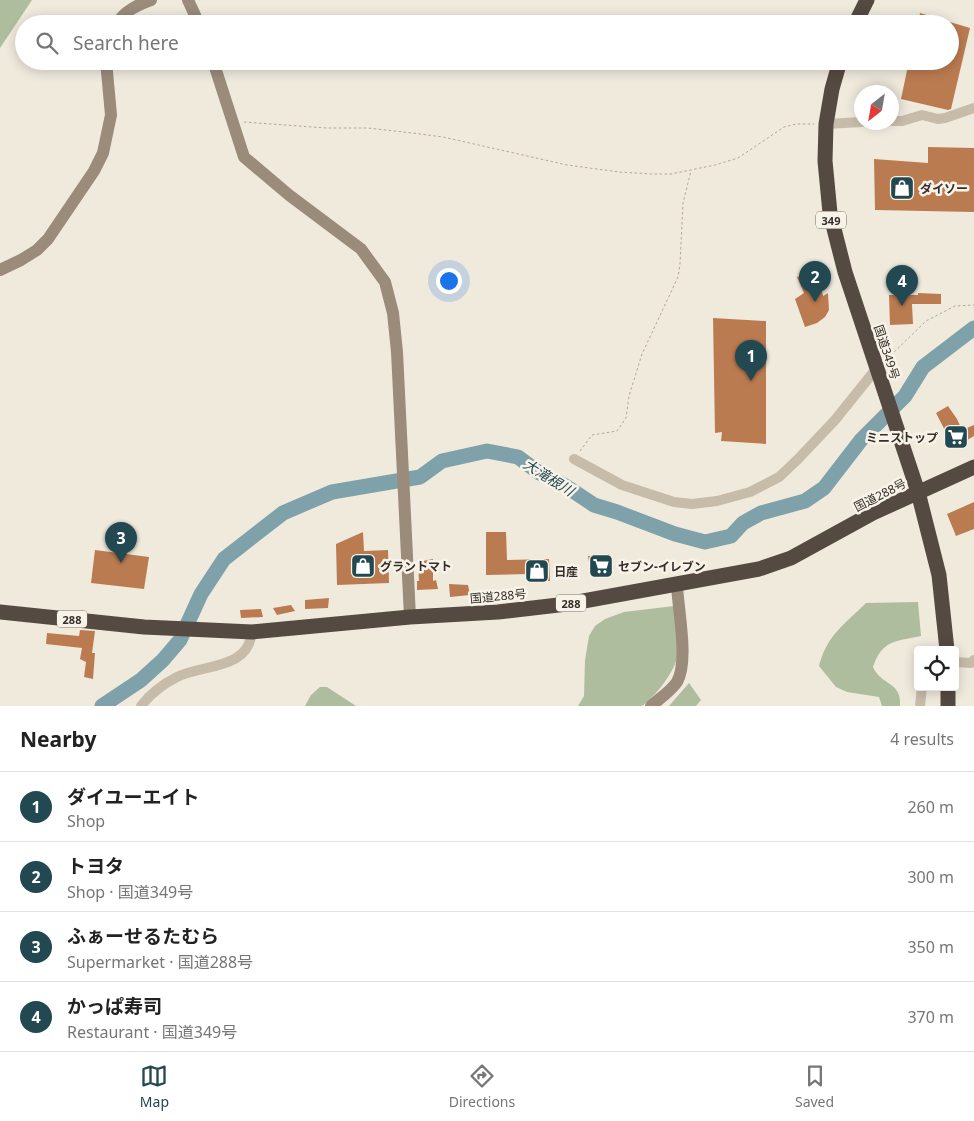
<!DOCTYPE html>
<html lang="en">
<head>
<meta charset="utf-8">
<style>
	:root { --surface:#fff; --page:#f6f6f6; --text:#222; --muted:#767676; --line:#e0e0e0; --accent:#224852 }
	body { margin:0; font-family:"Noto Sans","Noto Sans JP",sans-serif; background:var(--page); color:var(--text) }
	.controls { position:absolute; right:15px; bottom:15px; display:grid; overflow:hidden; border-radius:5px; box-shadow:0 2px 12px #0003 }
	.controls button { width:45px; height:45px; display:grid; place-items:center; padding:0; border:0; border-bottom:1px solid var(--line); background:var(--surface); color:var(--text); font:25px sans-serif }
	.compass { position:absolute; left:854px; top:85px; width:45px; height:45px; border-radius:50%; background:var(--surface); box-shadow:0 2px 12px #0003; rotate:211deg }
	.you { position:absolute; left:448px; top:280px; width:18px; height:18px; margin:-12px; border:4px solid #fff; border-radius:50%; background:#1a73e8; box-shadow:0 0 0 8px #1a73e833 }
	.badge { display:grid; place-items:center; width:32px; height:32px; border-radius:50%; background:var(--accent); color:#fff; font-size:16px; font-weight:700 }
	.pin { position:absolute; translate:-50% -41px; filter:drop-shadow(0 1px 2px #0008) }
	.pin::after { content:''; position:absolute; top:26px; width:18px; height:15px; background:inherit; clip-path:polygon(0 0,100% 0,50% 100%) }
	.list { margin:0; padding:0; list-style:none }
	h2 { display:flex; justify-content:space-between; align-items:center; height:65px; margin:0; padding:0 20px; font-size:21px }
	h2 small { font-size:16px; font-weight:400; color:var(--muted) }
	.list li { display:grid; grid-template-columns:32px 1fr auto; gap:15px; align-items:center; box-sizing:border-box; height:70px; padding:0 20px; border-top:1px solid var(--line) }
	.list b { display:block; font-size:19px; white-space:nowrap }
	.list p { margin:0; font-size:16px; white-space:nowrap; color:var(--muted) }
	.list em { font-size:16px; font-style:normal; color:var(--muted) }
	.icon { flex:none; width:28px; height:28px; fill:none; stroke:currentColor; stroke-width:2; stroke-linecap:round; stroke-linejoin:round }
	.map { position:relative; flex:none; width:974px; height:706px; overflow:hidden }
	.search { position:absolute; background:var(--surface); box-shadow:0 2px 12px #0003; left:15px; right:15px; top:15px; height:55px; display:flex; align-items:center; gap:12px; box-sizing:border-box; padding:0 18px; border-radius:28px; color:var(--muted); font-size:19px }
	.sheet { height:345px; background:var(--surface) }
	nav { display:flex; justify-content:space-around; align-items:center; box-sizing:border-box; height:70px; border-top:1px solid var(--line); background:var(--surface); font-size:14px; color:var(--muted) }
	nav a { display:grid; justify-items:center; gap:2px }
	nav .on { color:var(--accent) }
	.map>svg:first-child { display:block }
	.green { fill:#aebd9e }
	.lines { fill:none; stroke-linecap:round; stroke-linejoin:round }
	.river { stroke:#7ea1aa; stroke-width:15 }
	.building { fill:#bb7b50 }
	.path { stroke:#b2a694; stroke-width:1; stroke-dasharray:2.5 2.5; stroke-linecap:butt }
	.street { stroke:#c7bcaa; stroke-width:10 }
	.secondary { stroke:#9a8b7b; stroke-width:12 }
	.highway { stroke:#554a41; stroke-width:15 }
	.labels { text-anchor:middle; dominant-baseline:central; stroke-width:5; stroke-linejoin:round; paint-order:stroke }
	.shield { fill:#f8f3e9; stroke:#706963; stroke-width:1 }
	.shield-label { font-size:11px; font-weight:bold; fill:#352e29 }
	.poi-label { font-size:12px; font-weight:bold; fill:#352e29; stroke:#f8f3e9; text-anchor:start }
	.street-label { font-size:12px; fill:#352e29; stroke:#f8f3e9 }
	.water-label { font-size:14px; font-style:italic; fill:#224852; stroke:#f8f3e9 }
</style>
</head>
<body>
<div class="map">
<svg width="974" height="706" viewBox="0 0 974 706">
	<rect width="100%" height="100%" fill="#f0eadd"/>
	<g class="green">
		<path d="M 0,0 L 32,0 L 0,48 Z"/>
		<path d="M 918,602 L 921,636 C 896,641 882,640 873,667 C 881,686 902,681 900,706 L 882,706 L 879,697 L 847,692 L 836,687 L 819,666 C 827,635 844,625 866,603 Z"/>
		<path d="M 674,606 C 676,620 680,635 679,649 C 678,668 657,695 642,706 L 578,706 L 584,696 L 585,660 L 589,636 L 595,626 L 605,619 L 624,612 Z"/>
		<path d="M 689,683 L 701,700 L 696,706 L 669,706 Z"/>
		<path d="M 320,687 L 327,687 L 356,706 L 305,706 L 311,695 Z"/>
	</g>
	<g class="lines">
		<path class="river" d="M 102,706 L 141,680 L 163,660 L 180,640 L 201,594 L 224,559 L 283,513 L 332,492 L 420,477 L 442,461 L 487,451 L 518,457 L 538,472 L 567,487 L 594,505 L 617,512 L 675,534 L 705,542 L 731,536 L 743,523 L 761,513 L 805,501 L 824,488 L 861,440 L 905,396 L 923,367 L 974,328"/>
	</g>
	<g class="building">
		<path d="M 920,13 L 949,22 L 949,24 L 918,24 Z"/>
		<path d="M 950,22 L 970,28 L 951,109 L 948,110 L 901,99 L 909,61 L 950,61 Z"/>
		<path d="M 928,147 L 974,148 L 974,212 L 875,210 L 874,159 L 928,163 Z"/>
		<path d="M 815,264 L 823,296 L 828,293 L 829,310 L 825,317 L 817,323 L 805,327 L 795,299 L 804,293 L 797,277 L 803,275 L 801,269 Z"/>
		<path d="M 918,293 L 941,294 L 941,304 L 912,304 L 913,324 L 890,325 L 889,295 L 918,295 Z"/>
		<path d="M 713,318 L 766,321 L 766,444 L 721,441 L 722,432 L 715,433 Z"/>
		<path d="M 948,406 L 957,419 L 962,430 L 974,425 L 974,436 L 954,448 L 936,413 Z"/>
		<path d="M 974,502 L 974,529 L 956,536 L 947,514 Z"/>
		<path d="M 363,532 L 364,551 L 388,550 L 389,583 L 337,585 L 336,544 Z"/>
		<path d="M 486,532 L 506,532 L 507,560 L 549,559 L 550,581 L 528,581 L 527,574 L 486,575 Z"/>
		<path d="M 95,550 L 149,557 L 144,589 L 91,583 Z"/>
		<path d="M 609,554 L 613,572 L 591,575 L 588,556 Z"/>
		<path d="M 433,559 L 433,581 L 436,580 L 438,589 L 417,590 L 417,581 L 419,581 L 418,562 Z"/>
		<path d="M 449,584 L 468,585 L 470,595 L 450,597 Z"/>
		<path d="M 329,598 L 328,608 L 305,609 L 305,600 Z"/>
		<path d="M 291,605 L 295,611 L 277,615 L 273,608 Z"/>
		<path d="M 261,609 L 263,617 L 241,618 L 240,610 Z"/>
		<path d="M 80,630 L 95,631 L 92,653 L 95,653 L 93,679 L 84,677 L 86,662 L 80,659 L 82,648 L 46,644 L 47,633 L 79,636 Z"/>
	</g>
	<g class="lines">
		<g class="path">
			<path d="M 244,122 L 326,128 L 368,128 L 412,133 L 443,137 L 567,165 L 619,172 L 652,174 L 671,174 L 715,165 L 738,158 L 784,127 L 796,124 L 814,124"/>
			<path d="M 887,359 L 926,321 L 955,306 L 974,305"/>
			<path d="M 580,451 L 592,435 L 617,431 L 626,418 L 629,396 L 642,354 L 678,277 L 680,264 L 683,203 L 691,171"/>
		</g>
		<g class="street">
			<path d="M 892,121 L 902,121 L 922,115 L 938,119 L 945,118 L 974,108"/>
			<path d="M 826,124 L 862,122"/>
			<path d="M 574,459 L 622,485 L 674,502 L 692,504 L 717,501 L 750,492 L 779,477 L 799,458 L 835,420 L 876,369"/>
			<path d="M 955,662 L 971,663 L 974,660"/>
			<path d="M 141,706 C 151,693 163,684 177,677 C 204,664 248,670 252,632"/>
			<path d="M 920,706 L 922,687"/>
		</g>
		<g class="secondary">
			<path d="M 188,0 L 199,24"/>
			<path d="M 116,24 C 125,11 137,5 151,0"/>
			<path d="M 213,61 L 244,157 L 289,195 L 361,249 L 385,282 L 393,313 L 397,352 L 410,617"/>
			<path d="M 0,270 L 21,260 L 37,250 L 48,239 L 94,171 L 103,153 L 111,115 L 106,61"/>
			<path d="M 651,706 C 659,699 671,691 677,682 C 689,661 678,610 677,585"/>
		</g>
		<g class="highway">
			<path d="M 855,24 L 867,0"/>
			<path d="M 840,61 L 832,89 L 826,124 L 825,161 L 830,213 L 845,272 L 918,492 L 939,575 L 947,650"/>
			<path d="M 0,612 L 144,627 L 252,632 L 410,617 L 498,612 L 567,604 L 759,569 L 791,558 L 873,513 L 974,467"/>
			<path d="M 948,706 L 948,687"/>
		</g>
	</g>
	<defs>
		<symbol id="shop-square" viewBox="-11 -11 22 22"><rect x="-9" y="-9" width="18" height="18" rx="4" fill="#224852" stroke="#f8f3e9"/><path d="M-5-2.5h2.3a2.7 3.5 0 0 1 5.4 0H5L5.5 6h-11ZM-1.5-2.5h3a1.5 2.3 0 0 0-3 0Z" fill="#fff"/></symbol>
		<symbol id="supermarket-square" viewBox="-11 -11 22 22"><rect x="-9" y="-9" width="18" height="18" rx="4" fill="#224852" stroke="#f8f3e9"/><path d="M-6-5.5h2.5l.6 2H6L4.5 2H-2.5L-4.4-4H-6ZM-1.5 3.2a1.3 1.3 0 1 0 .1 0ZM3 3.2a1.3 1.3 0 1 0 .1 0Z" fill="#fff"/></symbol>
	</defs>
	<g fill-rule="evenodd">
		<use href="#shop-square" x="888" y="174" width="28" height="28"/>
		<use href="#supermarket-square" x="942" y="423" width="28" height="28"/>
		<use href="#shop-square" x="349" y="552" width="28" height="28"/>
		<use href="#supermarket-square" x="587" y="552" width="28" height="28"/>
		<use href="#shop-square" x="523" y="557" width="28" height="28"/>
	</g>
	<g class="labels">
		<g class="shield">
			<rect x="816" y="211.5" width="30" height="17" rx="4"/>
			<rect x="556" y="594.5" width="30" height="17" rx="4"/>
			<rect x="57" y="610.5" width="30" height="17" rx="4"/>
		</g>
		<g class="shield-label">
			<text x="831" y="220">349</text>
			<text x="571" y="603">288</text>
			<text x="72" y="619">288</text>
		</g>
		<g class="poi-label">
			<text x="920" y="188">ダイソー</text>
			<text x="938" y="437" text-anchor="end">ミニストップ</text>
			<text x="380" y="566">グラントマト</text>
			<text x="618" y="566">セブン-イレブン</text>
			<text x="554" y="571">日産</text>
		</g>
		<g class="street-label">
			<text transform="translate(887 352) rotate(72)">国道349号</text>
			<text transform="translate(880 495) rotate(-27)">国道288号</text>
			<text transform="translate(498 596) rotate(-5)">国道288号</text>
		</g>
		<g class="water-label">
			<text transform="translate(549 477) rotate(32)">大滝根川</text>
		</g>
	</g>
</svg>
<div class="controls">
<button><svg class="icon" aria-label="locate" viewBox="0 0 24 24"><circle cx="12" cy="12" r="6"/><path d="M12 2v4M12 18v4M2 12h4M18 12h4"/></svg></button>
</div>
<svg class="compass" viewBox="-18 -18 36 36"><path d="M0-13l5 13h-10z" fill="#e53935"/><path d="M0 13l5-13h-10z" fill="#767676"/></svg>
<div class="you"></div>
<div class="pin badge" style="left:751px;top:381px">1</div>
<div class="pin badge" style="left:815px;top:302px">2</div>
<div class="pin badge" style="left:121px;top:563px">3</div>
<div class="pin badge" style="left:902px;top:306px">4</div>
<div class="search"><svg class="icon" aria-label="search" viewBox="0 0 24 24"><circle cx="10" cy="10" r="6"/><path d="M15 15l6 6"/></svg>Search here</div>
</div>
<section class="sheet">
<h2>Nearby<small>4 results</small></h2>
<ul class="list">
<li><span class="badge">1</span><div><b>ダイユーエイト</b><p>Shop</p></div><em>260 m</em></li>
<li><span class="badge">2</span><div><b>トヨタ</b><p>Shop · 国道349号</p></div><em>300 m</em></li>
<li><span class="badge">3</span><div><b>ふぁーせるたむら</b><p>Supermarket · 国道288号</p></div><em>350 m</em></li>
<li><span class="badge">4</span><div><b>かっぱ寿司</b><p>Restaurant · 国道349号</p></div><em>370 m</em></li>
</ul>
</section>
<nav>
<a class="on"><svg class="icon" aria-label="map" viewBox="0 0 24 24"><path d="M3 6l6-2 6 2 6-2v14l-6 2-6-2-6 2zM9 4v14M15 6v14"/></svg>Map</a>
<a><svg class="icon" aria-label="directions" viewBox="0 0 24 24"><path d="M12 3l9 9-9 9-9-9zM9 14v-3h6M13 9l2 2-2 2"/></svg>Directions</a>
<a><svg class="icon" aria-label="saved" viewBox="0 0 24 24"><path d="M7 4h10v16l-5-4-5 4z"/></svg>Saved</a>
</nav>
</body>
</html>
